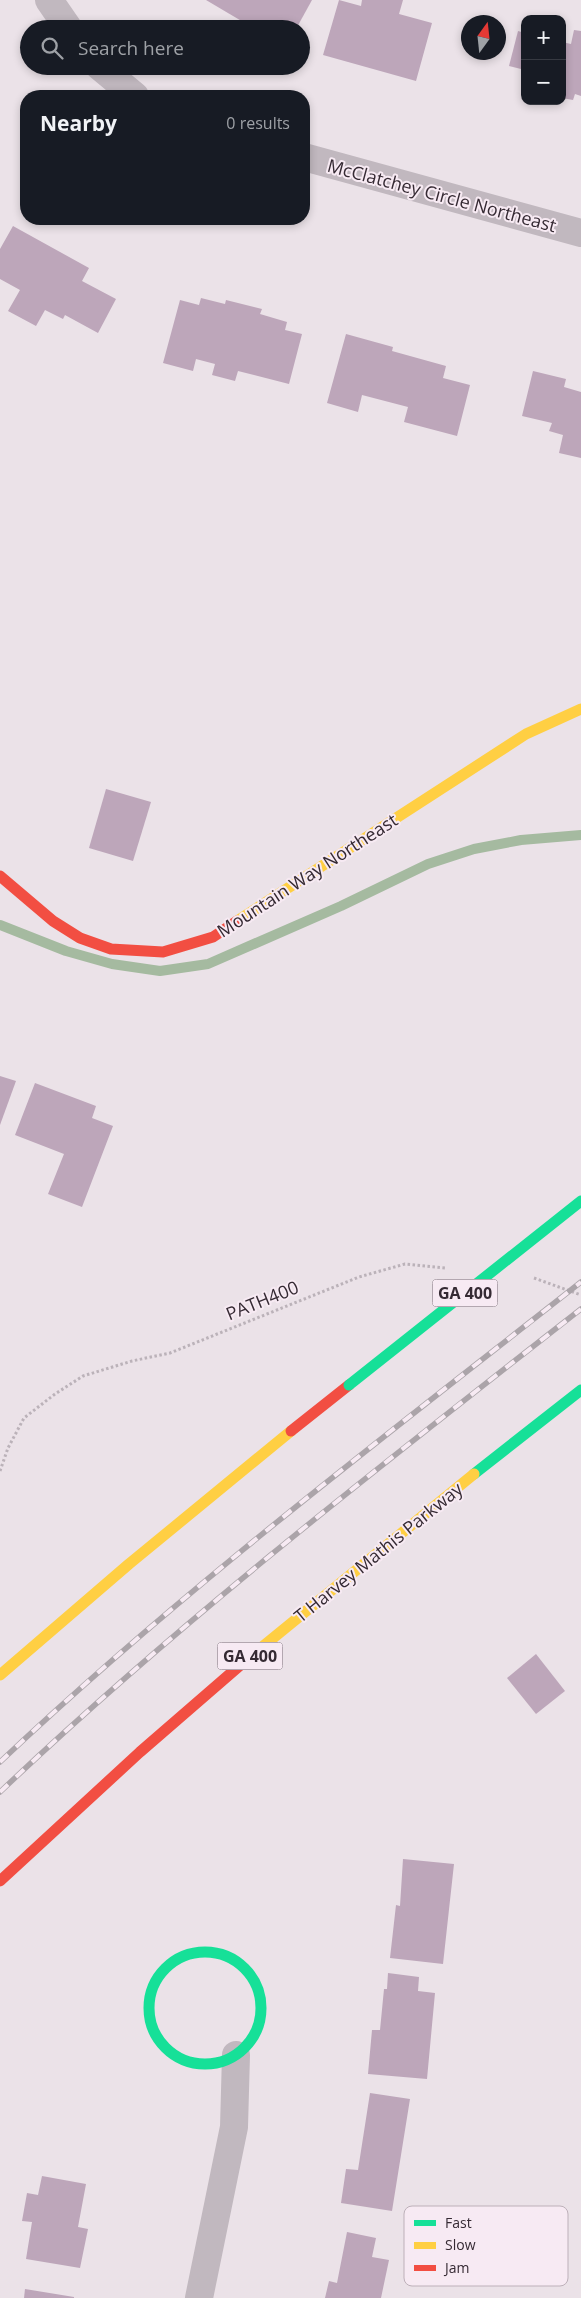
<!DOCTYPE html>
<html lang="en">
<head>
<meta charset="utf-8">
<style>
	:root { --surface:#171b24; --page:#20242c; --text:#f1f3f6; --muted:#9ea1a6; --line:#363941 }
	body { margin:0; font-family:"Open Sans",sans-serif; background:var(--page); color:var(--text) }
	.controls { position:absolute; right:15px; top:15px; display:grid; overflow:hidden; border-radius:10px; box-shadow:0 2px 8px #0003 }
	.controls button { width:45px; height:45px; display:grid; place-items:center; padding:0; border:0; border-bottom:1px solid var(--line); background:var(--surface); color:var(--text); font:25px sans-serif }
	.compass { position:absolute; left:461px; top:15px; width:45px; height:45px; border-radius:50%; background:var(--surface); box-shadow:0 2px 8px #0003; rotate:15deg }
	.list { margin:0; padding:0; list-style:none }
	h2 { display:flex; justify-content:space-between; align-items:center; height:65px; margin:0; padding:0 20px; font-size:21px }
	h2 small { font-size:16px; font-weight:400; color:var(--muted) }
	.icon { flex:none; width:28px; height:28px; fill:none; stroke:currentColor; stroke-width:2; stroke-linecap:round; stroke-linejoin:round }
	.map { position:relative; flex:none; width:581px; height:2298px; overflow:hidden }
	.search { position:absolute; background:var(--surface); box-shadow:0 2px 8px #0003; left:20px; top:20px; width:290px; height:55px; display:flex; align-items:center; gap:12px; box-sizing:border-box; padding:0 18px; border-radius:28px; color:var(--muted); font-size:19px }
	.panel { position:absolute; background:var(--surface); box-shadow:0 2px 8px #0003; left:20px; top:90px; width:290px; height:135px; border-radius:20px }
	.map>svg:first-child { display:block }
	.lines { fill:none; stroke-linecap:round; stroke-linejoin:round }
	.stream { stroke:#a5baa0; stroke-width:10 }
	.building { fill:#bda6ba }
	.path { stroke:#bbb2b9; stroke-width:3; stroke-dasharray:2.5 2.5; stroke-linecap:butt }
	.street { stroke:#c1b8bf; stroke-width:28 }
	.fast { stroke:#16e098; stroke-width:11 }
	.slow { stroke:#ffcf43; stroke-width:11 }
	.jam { stroke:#f24e42; stroke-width:11 }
	.rail-casing { stroke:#aba4a9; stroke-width:5.5 }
	.rail { stroke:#f7eaf3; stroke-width:4; stroke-dasharray:11; stroke-linecap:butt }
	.fast-bridge { stroke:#16e098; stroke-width:11 }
	.labels { text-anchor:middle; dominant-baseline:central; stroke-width:4; stroke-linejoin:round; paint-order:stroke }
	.shield { fill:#f7eaf3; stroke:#6f646d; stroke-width:1 }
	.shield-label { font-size:16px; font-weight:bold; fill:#352a33 }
	.street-label { font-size:18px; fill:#352a33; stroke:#f7eaf3 }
	.key { fill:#f7eaf3; stroke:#bdb0b9; stroke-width:1 }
	.key-label { font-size:14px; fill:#352a33 }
</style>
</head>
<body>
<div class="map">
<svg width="581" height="2298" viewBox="0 0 581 2298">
	<rect width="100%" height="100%" fill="#ebe2e8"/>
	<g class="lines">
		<path class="stream" d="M 0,925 L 66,951 L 112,964 L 160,971 L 208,964 L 341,906 L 428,864 L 474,849 L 521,840 L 581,835"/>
	</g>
	<g class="building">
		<path d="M 206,0 L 312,0 L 296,29 L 255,29 Z"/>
		<path d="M 339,0 L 361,6 L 362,0 L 403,0 L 399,14 L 432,23 L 416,81 L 323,55 Z"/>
		<path d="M 574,30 L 581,31 L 581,96 L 575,94 L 573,100 L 562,98 L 562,42 L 571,44 Z"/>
		<path d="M 518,31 L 525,33 L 525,70 L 509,66 Z"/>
		<path d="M 13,226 L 89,268 L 82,281 L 116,299 L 98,333 L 65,315 L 63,319 L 45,310 L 36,326 L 8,311 L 20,290 L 0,279 L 0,249 Z"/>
		<path d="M 201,298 L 225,304 L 226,300 L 262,309 L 260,314 L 287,322 L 285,330 L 302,334 L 289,384 L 238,371 L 235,381 L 212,375 L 215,364 L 196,359 L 193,371 L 163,363 L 180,300 L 199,305 Z"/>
		<path d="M 346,334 L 393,347 L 392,351 L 446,366 L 443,378 L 470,385 L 457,436 L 404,422 L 408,407 L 362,395 L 358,412 L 327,403 Z"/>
		<path d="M 533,371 L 566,379 L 564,387 L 581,392 L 581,458 L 559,453 L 563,435 L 549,431 L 552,423 L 522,416 Z"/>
		<path d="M 106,789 L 151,802 L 133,861 L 89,848 Z"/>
		<path d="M 0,1076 L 16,1081 L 0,1125 Z"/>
		<path d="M 35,1083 L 96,1106 L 92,1118 L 113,1126 L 82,1207 L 48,1194 L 64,1154 L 15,1135 Z"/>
		<path d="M 536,1654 L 565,1691 L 536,1714 L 507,1678 Z"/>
		<path d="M 403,1859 L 454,1864 L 443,1964 L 390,1958 L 396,1905 L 400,1906 Z"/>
		<path d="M 388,1973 L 419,1977 L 418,1991 L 435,1993 L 427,2079 L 368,2074 L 372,2030 L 380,2030 L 384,1989 L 387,1989 Z"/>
		<path d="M 370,2093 L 410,2099 L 392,2211 L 341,2203 L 346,2169 L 358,2170 Z"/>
		<path d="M 42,2176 L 86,2184 L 78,2227 L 88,2229 L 80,2268 L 26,2259 L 32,2222 L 22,2221 L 27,2193 L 38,2195 Z"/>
		<path d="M 347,2232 L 376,2238 L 372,2257 L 389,2260 L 381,2298 L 325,2298 L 329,2281 L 337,2283 Z"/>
		<path d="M 25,2289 L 74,2297 L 74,2298 L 24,2298 Z"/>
	</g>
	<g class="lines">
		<g class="path">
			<path d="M 534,1278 L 581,1295"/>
			<path d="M 0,1471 L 8,1448 L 24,1418 L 55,1394 L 83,1376 L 132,1361 L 170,1353 L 359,1277 L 405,1264 L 446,1268"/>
		</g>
		<g class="street">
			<path d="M 49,0 L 69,29"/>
			<path d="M 99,66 L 135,96"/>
			<path d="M 304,157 L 581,233"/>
			<path d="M 199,2298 L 234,2127 L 236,2055"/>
		</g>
		<g class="fast">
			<path d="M 474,1474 L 581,1390"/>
			<circle cx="205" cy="2008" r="56"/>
		</g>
		<g class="slow">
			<path d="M 237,921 L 526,734 L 581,709"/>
			<path d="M 245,1661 L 474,1474"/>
			<path d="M 0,1675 L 129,1564 L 291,1431"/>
		</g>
		<g class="jam">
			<path d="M 0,876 L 53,921 L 80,938 L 111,949 L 163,952 L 213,937 L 237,921"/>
			<path d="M 291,1431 L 349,1385"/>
			<path d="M 0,1881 L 140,1752 L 245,1661"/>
		</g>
		<defs>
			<g id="rail">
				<path d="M 0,1762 C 182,1590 384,1437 581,1282"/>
				<path d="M 0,1792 C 181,1620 384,1463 581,1309"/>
			</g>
		</defs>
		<use href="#rail" class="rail-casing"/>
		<use href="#rail" class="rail"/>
		<path class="fast-bridge" d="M 349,1385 L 581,1201"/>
	</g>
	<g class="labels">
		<g class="shield">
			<rect x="432.5" y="1279.5" width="65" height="27" rx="4"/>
			<rect x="217.5" y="1642.5" width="65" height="27" rx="4"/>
		</g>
		<g class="shield-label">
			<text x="465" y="1293">GA 400</text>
			<text x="250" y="1656">GA 400</text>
		</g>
		<g class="street-label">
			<text transform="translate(442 195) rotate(15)">McClatchey Circle Northeast</text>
			<text transform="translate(307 875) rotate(-33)">Mountain Way Northeast</text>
			<text transform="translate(262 1300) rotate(-22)">PATH400</text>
			<text transform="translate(378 1552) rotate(-39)">T Harvey Mathis Parkway</text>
		</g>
	</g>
	<rect x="404" y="2206" width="164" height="80" rx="8" class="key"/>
	<rect x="414" y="2220" width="22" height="6" fill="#16e098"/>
	<rect x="414" y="2242" width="22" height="7" fill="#ffcf43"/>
	<rect x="414" y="2265" width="22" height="6" fill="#f24e42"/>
	<g class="key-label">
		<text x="445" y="2228">Fast</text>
		<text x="445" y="2250">Slow</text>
		<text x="445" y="2273">Jam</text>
	</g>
</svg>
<div class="controls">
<button>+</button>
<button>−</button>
</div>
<svg class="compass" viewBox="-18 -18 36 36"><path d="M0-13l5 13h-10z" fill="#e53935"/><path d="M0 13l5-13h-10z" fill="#9ea1a6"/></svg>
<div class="search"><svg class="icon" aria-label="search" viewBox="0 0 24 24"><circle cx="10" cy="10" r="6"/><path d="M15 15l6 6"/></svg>Search here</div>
<section class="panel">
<h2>Nearby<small>0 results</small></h2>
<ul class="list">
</ul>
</section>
</div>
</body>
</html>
